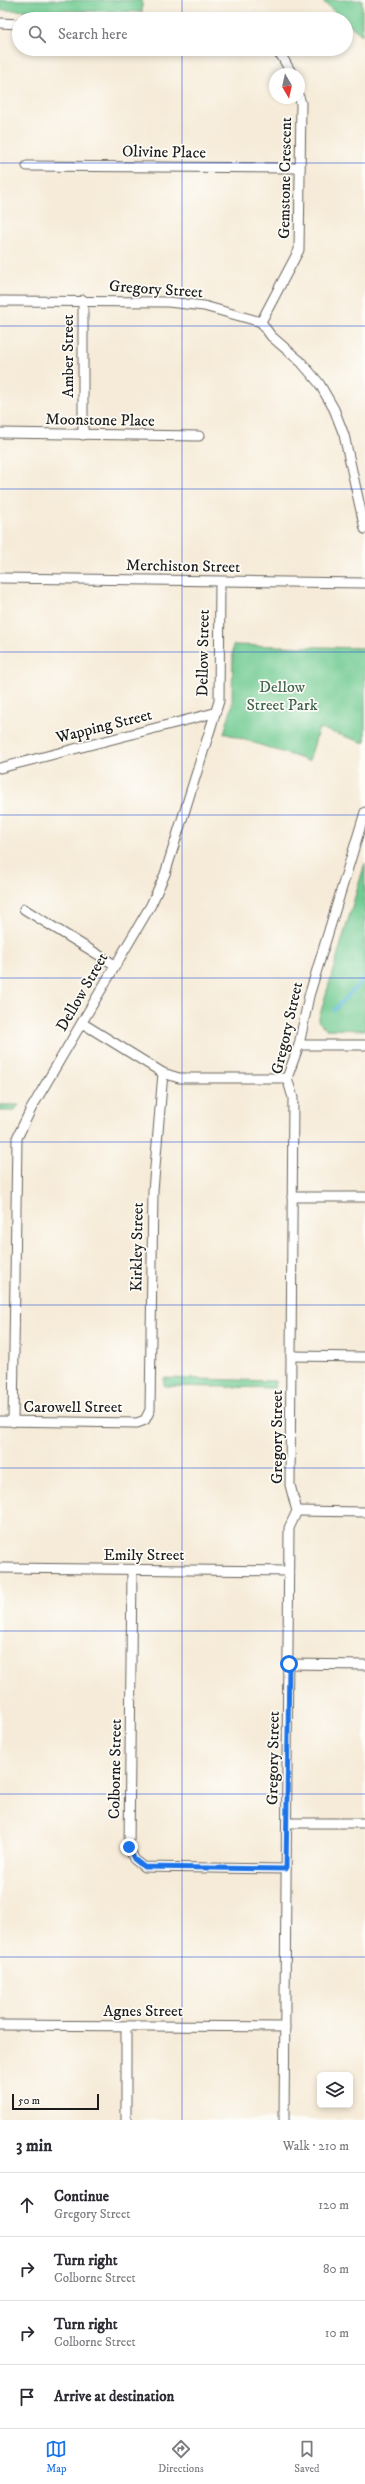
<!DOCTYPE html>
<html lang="en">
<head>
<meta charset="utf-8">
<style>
	:root { --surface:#fff; --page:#f7f7f7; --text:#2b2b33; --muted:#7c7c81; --line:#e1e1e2; --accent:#1a73e8 }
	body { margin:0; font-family:"IM FELL DW Pica",serif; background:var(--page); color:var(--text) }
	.controls { position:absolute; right:12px; bottom:12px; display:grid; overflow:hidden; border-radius:6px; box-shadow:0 2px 6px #0003 }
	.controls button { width:36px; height:36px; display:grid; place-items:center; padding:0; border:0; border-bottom:1px solid var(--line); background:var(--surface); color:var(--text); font:20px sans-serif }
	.compass { position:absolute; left:269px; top:68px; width:36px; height:36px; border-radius:50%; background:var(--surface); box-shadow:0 2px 6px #0003; rotate:171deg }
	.scale { position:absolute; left:12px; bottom:10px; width:87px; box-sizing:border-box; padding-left:4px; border:2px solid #1c1c1c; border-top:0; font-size:11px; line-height:14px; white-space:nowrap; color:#1c1c1c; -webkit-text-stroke:3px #fdfcf7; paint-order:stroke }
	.stop { position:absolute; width:12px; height:12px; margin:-9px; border:3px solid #1a73e8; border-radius:50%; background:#fff }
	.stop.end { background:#1a73e8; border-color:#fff; box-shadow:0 1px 4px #0008 }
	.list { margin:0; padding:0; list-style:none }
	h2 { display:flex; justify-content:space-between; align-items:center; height:52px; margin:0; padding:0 16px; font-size:17px }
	h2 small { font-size:13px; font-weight:400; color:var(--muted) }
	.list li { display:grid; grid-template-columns:26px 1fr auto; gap:12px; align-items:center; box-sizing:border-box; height:64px; padding:0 16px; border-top:1px solid var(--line) }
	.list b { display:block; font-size:15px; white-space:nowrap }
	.list p { margin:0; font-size:13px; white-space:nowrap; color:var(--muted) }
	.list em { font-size:13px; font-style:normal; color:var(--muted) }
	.icon { flex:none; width:22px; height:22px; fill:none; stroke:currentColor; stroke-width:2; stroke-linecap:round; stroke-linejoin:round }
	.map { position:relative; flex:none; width:365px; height:2120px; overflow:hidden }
	.search { position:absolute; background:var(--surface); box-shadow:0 2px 6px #0003; left:12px; right:12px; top:12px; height:44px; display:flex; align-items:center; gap:10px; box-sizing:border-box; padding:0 14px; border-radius:22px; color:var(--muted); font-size:15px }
	.sheet { height:308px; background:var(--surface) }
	nav { display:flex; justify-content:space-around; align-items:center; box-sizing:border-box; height:56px; border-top:1px solid var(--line); background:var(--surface); font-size:11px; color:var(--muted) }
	nav a { display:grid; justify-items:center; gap:2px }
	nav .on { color:var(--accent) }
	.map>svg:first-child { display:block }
	.green { fill:#70ca91; stroke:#467356 }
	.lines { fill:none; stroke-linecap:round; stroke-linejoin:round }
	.stream { stroke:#5abad8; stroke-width:3.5 }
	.minor-casing { stroke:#68645e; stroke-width:11 }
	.minor { stroke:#fff; stroke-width:9 }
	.route { stroke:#1a73e8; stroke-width:5 }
	.grid { fill:none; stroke:#1d4ed8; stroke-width:1; stroke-opacity:0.55 }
	.labels { text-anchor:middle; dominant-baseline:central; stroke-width:3.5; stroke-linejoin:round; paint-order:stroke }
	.street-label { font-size:16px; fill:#1c1c1c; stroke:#fdfcf7 }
	.park-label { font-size:16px; fill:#3e624b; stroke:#fdfcf7 }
</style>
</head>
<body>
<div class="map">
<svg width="365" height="2120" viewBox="0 0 365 2120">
	<rect width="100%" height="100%" fill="#fdfcf7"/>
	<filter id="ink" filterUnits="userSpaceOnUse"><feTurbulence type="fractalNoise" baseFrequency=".025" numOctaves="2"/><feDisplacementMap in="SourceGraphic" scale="8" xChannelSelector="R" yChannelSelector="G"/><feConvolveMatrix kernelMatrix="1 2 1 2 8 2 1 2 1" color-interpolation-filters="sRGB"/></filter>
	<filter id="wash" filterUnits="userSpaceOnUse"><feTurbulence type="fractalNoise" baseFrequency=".012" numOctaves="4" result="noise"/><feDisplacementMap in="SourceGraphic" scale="16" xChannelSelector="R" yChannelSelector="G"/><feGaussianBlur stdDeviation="0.9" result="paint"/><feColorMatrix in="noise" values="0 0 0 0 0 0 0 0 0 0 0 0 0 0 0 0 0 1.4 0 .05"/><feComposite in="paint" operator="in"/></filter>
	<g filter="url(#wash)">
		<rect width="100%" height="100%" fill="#f6ebd8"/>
		<g class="green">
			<path d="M 0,0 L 142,0 L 142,12 L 0,10 Z"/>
			<path d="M 321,0 L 362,0 L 362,35 L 346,22 L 346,19 L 343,19 Z"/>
			<path d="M 233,645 L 365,648 L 365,743 L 319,728 L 309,761 L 224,733 L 232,706 Z"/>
			<path d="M 365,863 L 365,1030 L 326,1029 L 318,1021 Z"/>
			<path d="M 0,1105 L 19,1105 L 14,1111 L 0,1111 Z"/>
			<path d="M 164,1378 L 275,1381 L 275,1388 L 164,1386 Z"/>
		</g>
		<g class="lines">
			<path class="stream" d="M 334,1010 L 365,978"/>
		</g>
	</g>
	<g filter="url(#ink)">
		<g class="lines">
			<defs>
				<g id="minor">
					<path d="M 0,23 L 19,24"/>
					<path d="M 273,49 L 281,55 L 292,74"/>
					<path d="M 27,166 L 300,168"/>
					<path d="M 0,301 L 168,302 L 204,306 L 261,322 L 271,336 L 301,362 L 319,383 L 334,409 L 344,435 L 365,529"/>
					<path d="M 261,322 L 299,250 L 301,103 L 299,97"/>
					<path d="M 0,433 L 199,436"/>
					<path d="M 83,435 L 83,300"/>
					<path d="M 0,578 L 365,583"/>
					<path d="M 0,768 L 214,713"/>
					<path d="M 24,909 L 115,965"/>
					<path d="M 82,1023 L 163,1073 L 179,1078 L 287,1078"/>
					<path d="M 299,1045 L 365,1045"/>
					<path d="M 292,1197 L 365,1197"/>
					<path d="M 291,1356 L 365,1357"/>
					<path d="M 0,1421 L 137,1423 L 145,1420 L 150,1410 L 153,1191 L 163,1073"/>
					<path d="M 13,1422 L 17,1138 L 31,1109 L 151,905 L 165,874 L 219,701 L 220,582"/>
					<path d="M 297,1511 L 365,1512"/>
					<path d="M 0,1568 L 288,1571"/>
					<path d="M 132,1570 L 129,1847 L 134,1859 L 144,1867 L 286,1869"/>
					<path d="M 289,1664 L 365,1665"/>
					<path d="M 287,1823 L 365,1823"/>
					<path d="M 0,2025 L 285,2027"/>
					<path d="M 126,2120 L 126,2026"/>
					<path d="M 284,2120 L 289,1528 L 297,1511 L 290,1485 L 293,1098 L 287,1078 L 299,1045 L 309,996 L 365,812"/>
				</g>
			</defs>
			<use href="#minor" class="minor-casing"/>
			<use href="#minor" class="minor"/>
		</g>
	</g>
	<g class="lines" filter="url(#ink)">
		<path class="route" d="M 129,1847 L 134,1859 L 144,1867 L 286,1869 L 289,1664"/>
	</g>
	<path class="grid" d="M 182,0 L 182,19M 182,49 L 182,2120M 0,163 L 365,163M 0,326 L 365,326M 0,489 L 365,489M 0,652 L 365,652M 0,815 L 365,815M 0,978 L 365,978M 0,1142 L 365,1142M 0,1305 L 365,1305M 0,1468 L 365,1468M 0,1631 L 365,1631M 0,1794 L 365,1794M 0,1957 L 365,1957"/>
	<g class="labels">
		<g class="street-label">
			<text transform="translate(164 152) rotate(1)">Olivine Place</text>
			<text transform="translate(285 178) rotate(-89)">Gemstone Crescent</text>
			<text transform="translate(156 289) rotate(4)">Gregory Street</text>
			<text transform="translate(68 356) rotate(-90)">Amber Street</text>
			<text transform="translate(100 420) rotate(1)">Moonstone Place</text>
			<text transform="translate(183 566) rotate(1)">Merchiston Street</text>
			<text transform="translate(203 653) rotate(-89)">Dellow Street</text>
			<text transform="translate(104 726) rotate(-14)">Wapping Street</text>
			<text transform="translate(82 992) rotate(-60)">Dellow Street</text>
			<text transform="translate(287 1028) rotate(-77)">Gregory Street</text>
			<text transform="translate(137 1247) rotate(-89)">Kirkley Street</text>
			<text x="73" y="1407">Carowell Street</text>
			<text transform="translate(277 1437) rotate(-90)">Gregory Street</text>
			<text x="144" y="1555">Emily Street</text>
			<text transform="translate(273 1758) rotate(-89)">Gregory Street</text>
			<text transform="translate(115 1769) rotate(-89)">Colborne Street</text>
			<text x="143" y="2011">Agnes Street</text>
		</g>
		<g class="park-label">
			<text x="282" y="687">Dellow<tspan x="282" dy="18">Street Park</tspan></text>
		</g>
	</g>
</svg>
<div class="controls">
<button><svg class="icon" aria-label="layers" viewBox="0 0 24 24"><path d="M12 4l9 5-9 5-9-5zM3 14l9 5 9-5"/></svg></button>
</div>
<svg class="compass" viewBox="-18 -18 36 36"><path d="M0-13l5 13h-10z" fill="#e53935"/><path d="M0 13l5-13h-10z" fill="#7c7c81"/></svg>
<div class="scale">50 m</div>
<div class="stop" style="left:289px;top:1664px"></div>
<div class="stop end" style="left:129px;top:1847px"></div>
<div class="search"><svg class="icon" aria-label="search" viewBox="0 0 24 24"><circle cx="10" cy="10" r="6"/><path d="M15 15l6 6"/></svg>Search here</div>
</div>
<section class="sheet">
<h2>3 min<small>Walk · 210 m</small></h2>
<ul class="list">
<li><svg class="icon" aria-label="ahead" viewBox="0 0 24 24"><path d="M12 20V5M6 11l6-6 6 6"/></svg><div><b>Continue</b><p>Gregory Street</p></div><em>120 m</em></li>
<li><svg class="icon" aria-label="right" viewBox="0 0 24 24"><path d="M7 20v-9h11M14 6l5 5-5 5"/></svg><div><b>Turn right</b><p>Colborne Street</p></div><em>80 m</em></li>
<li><svg class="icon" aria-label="right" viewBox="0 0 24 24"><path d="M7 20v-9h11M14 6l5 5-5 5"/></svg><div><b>Turn right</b><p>Colborne Street</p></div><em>10 m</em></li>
<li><svg class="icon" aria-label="arrive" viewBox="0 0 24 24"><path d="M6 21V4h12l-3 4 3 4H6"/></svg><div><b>Arrive at destination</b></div></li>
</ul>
</section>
<nav>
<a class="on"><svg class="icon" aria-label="map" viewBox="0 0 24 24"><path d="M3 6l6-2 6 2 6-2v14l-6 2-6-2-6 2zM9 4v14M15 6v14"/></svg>Map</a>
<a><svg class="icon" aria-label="directions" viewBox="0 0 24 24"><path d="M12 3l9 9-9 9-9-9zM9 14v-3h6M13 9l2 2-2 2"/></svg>Directions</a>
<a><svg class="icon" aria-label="saved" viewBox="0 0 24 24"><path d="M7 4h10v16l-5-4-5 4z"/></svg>Saved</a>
</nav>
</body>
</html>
